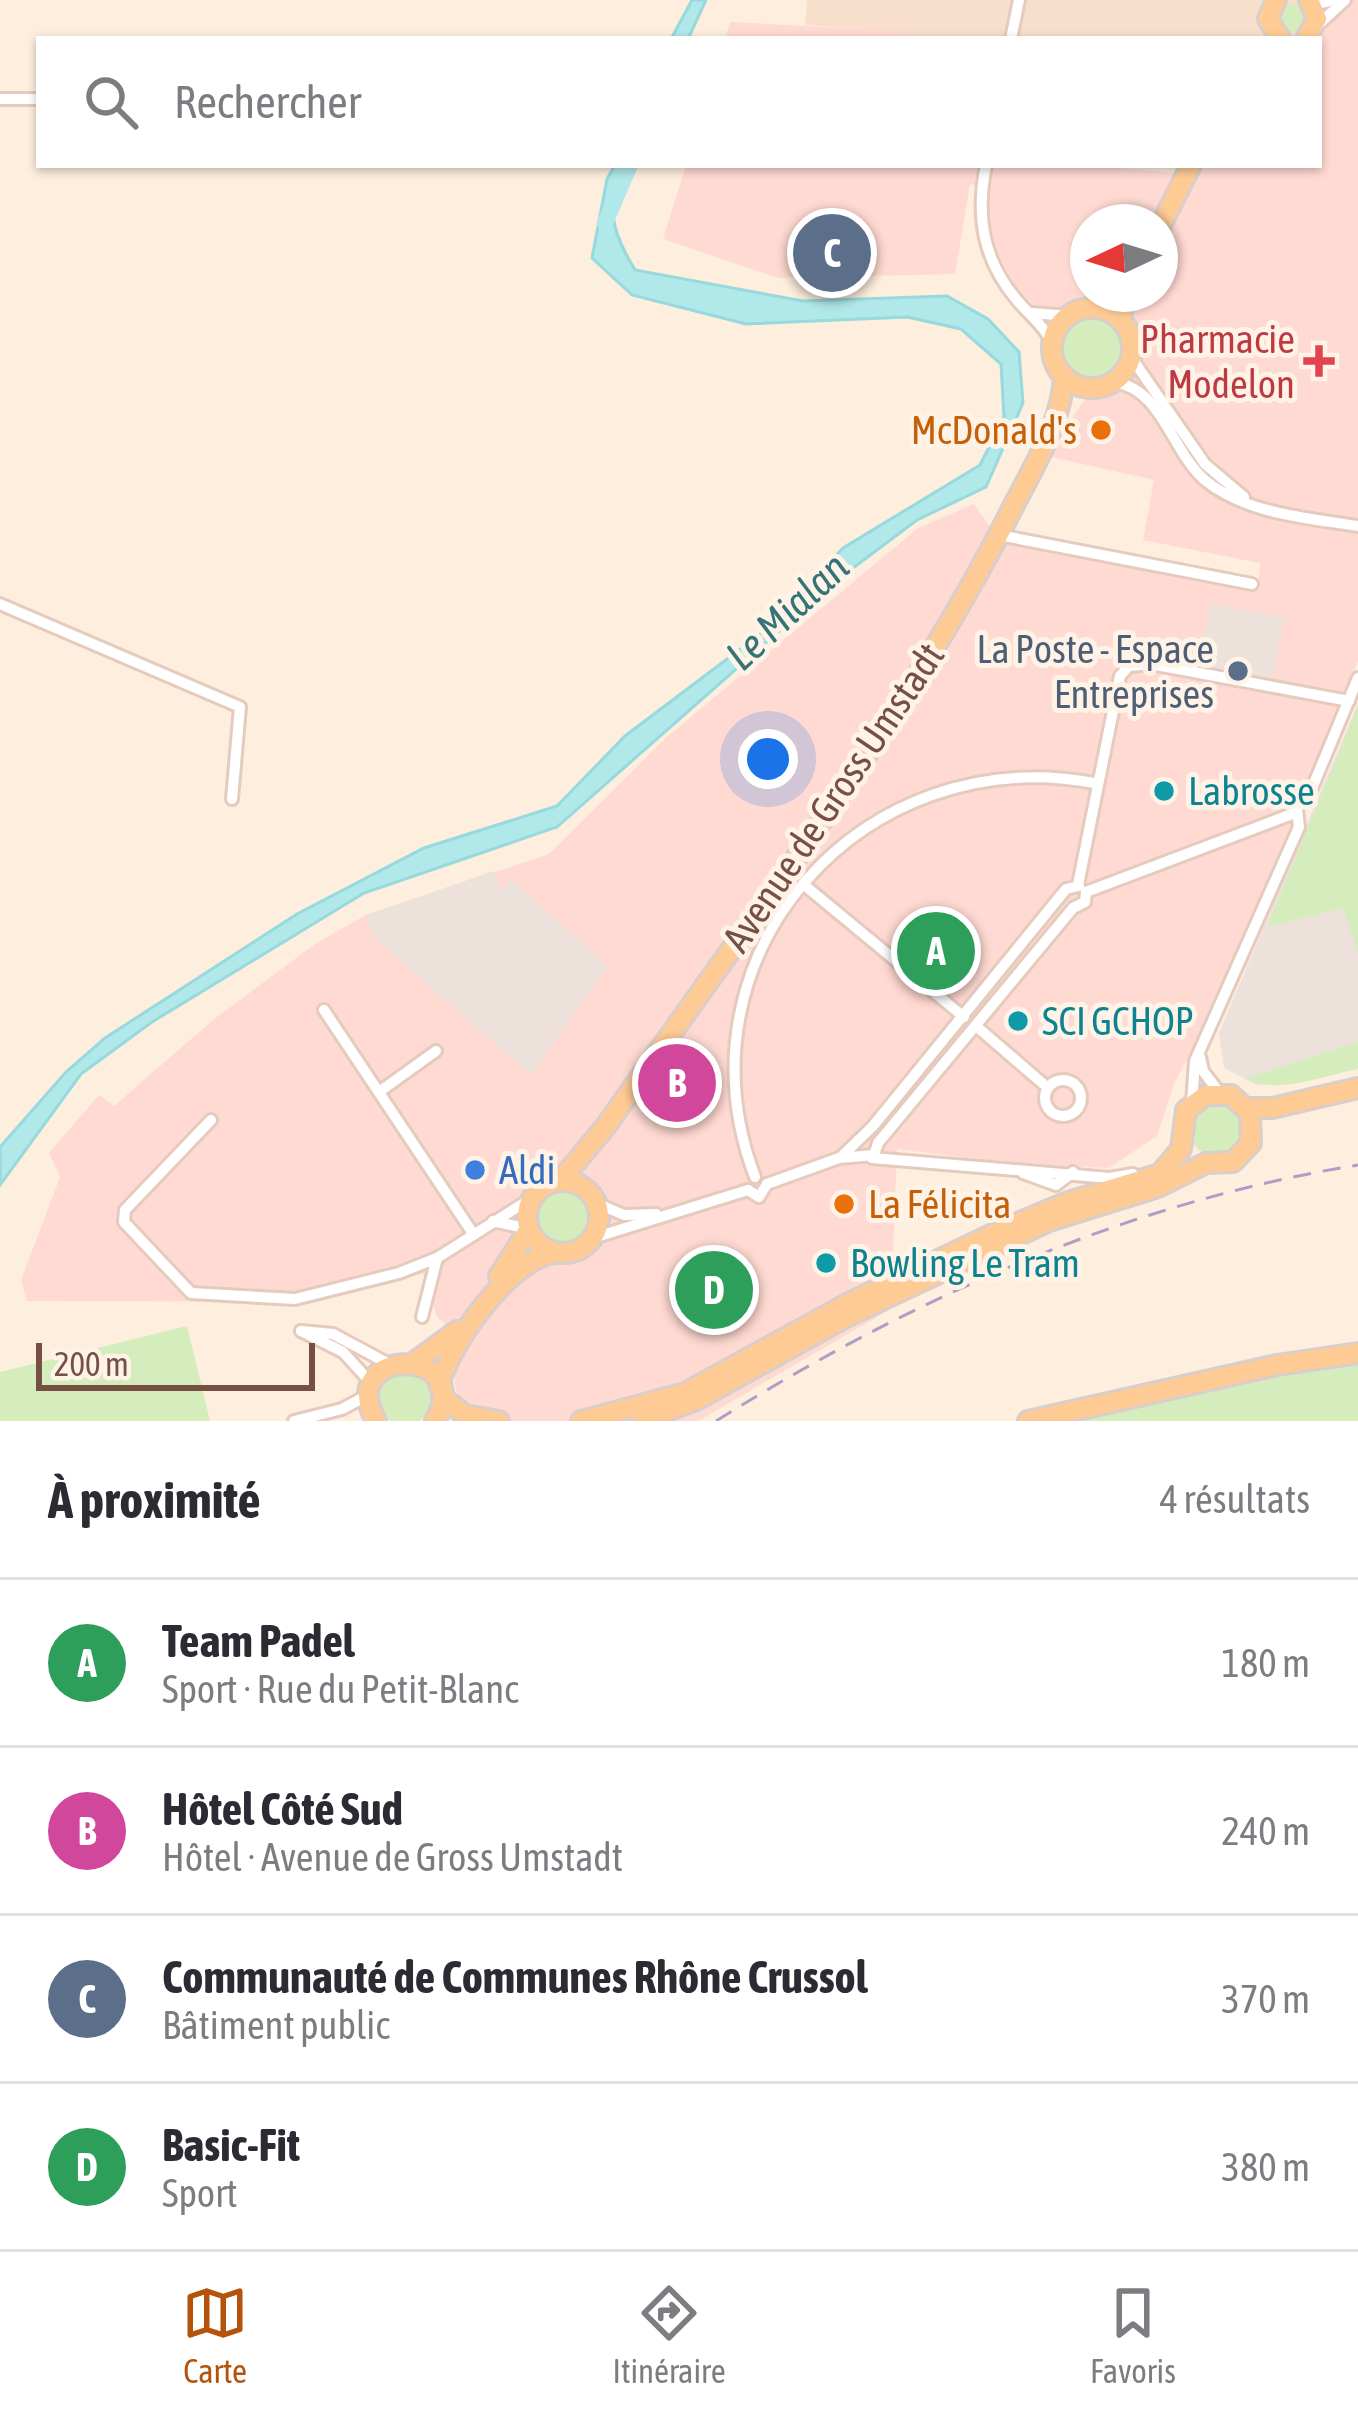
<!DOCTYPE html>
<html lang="fr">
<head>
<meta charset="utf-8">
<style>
	:root { --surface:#fff; --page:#f7f7f7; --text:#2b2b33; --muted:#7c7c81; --line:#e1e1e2; --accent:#b45309 }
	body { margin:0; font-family:"Asap Condensed",sans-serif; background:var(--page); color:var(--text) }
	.compass { position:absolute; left:1070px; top:204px; width:108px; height:108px; border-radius:50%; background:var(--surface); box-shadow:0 3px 9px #0004; rotate:266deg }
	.scale { position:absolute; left:36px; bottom:30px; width:279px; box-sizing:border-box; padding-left:12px; border:6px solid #775044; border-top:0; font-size:33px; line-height:42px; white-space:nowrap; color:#775044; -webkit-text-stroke:9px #fff3e7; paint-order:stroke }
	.you { position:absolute; left:768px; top:759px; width:42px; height:42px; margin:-30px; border:9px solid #fff; border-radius:50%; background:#1a73e8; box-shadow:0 0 0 18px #1a73e833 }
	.badge { display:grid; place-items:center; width:78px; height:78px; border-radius:50%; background:var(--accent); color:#fff; font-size:39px; font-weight:700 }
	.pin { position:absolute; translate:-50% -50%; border:6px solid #fff; box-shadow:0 3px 12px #0006 }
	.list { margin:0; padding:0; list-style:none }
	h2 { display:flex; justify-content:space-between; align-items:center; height:156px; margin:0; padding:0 48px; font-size:51px }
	h2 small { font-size:39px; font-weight:400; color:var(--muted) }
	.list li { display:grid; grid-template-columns:78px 1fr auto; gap:36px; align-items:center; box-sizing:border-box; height:168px; padding:0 48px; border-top:3px solid var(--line) }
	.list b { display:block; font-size:45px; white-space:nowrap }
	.list p { margin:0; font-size:39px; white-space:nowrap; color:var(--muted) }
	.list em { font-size:39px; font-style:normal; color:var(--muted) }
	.icon { flex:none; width:66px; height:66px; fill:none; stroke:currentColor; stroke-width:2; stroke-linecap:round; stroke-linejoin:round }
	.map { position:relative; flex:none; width:1358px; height:1421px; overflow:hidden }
	.search { position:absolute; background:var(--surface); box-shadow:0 3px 9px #0004; left:36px; right:36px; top:36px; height:132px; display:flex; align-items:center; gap:30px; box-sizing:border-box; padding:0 42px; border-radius:0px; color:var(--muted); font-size:45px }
	.sheet { height:828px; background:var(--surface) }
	nav { display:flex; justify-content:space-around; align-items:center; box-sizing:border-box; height:168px; border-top:3px solid var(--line); background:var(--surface); font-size:33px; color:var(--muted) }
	nav a { display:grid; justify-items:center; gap:6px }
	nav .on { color:var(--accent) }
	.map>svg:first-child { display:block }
	.residential { fill:#f7dfcc }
	.commercial { fill:#ffdad2; fill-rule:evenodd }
	.industrial { fill:#ece1db }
	.green { fill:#d5edbc }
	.water { fill:#b1e8e9; stroke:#97d9dc; stroke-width:3 }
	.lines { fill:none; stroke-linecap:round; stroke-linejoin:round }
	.river { stroke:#b1e8e9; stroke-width:16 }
	.street-casing { stroke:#e5cbbd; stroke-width:16 }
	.primary-casing { stroke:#d9cecb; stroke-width:24 }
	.street { stroke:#fff; stroke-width:10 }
	.primary { stroke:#ffcb95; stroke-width:18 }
	.rail { stroke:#af9dc8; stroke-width:3; stroke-dasharray:18 12; stroke-linecap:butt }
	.health-dot { fill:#e0444e; stroke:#fff3e7; stroke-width:4.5 }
	.food-dot { fill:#e8710a; stroke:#fff3e7; stroke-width:4.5 }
	.service-dot { fill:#5c6f8a; stroke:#fff3e7; stroke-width:4.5 }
	.culture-dot { fill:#0f9aa8; stroke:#fff3e7; stroke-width:4.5 }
	.shop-dot { fill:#3f7fe0; stroke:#fff3e7; stroke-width:4.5 }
	.labels { text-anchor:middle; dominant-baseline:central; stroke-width:10; stroke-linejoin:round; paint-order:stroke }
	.health-label { font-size:39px; fill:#be3a42; stroke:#fff3e7; text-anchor:end }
	.food-label { font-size:39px; fill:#c56008; stroke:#fff3e7; text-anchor:end }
	.service-label { font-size:39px; fill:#4e5e75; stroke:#fff3e7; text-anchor:end }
	.culture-label { font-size:39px; fill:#0d838f; stroke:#fff3e7; text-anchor:start }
	.street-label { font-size:39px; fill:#775044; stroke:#fff3e7 }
	.shop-label { font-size:39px; fill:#366cbe; stroke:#fff3e7; text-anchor:start }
	.water-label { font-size:42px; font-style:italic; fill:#347477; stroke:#fff3e7 }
</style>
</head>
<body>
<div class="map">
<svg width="1358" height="1421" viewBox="0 0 1358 1421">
	<rect width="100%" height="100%" fill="#feeede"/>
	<path class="residential" d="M 807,0 L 1282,0 L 1263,39 L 905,39 L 905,32 L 805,25 Z"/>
	<g class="commercial">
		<path d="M 1282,0 L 1358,0 L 1358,661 L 1289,839 L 1233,970 L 1174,1084 L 1157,1136 L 1109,1168 L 1016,1164 L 897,1149 L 891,1309 L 698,1421 L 485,1421 L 485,1413 L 458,1395 L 455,1385 L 454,1367 L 470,1346 L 437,1317 L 423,1274 L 299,1302 L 27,1301 L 21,1280 L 60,1177 L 49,1153 L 99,1095 L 114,1106 L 213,1020 L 315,944 L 366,915 L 549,854 L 668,736 L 917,529 L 974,504 L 1002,543 L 1258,590 L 1260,563 L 1143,540 L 1154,480 L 1047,456 L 1085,399 L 1112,391 L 1134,371 L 1139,360 L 1136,330 L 1108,304 L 1087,302 L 1055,311 L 1035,307 L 1020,296 L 986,230 L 985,188 L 970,184 L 955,274 L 778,278 L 663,239 L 686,165 L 1088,165 L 1194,175 L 1200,165 L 1319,165 L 1319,39 L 1263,39 ZM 1088,222 L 1160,222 L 1160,294 L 1088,294 Z"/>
		<path d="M 730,22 L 905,31 L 905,39 L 725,39 Z"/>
	</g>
	<g class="industrial">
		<path d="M 1210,604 L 1284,617 L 1273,678 L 1199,664 Z"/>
		<path d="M 1358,703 L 1358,1069 L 1257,1085 L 1224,1068 L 1219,1033 Z"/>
		<path d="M 494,871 L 500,891 L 511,879 L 608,966 L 531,1075 L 373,937 L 366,915 Z"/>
	</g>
	<g class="green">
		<circle cx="1293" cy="18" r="15"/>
		<circle cx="1093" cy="348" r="33"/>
		<path d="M 1358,706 L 1358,952 L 1343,908 L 1267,927 Z"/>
		<path d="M 1358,1042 L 1358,1069 C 1325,1075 1275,1096 1246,1078 Z"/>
		<circle cx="1217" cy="1130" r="27"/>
		<circle cx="563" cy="1216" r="28"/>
		<path d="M 187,1326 L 210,1421 L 0,1421 L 0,1372 Z"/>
		<path d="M 1358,1353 L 1358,1421 L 1028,1421 Z"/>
		<circle cx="405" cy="1398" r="27"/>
	</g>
	<g class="water">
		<path d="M 692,0 L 706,0 L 688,39 L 671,39 Z"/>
		<path d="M 615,165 L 628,165 C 604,207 611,230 635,270 L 803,301 L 947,296 L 988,319 L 1019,352 L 1023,403 L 986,487 L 917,520 L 837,580 L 557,827 L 364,893 L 152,1022 L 81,1074 L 0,1185 L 0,1147 L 66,1072 L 105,1038 L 297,914 L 424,848 L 557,806 L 625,736 L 772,625 L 843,548 L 980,465 L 1004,417 L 1001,364 L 961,329 L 907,317 L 746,324 L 632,295 L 592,258 L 607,179 Z"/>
	</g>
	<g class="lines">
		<path class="river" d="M 605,223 L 630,165"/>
		<defs>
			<g id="street">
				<path d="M 1313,5 L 1334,0"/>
				<path d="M 1319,24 L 1345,0"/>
				<path d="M 1011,39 L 1019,0"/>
				<path d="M 0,99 L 39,99"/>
				<path d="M 986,165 C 976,215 982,258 1016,299 C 1028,314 1043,324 1052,342"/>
				<path d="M 1032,313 L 1068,316"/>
				<path d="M 1131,357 L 1205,464 L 1244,497"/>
				<path d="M 1114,382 C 1163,389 1171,452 1206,481 C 1247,514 1308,518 1358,526"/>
				<path d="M 999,535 L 1252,584"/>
				<path d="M 0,604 L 240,707 L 232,799"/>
				<path d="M 803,884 L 964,1017"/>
				<path d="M 1078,885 L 1120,676 L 1129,666 L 1151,664 L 1349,701"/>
				<path d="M 1086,892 L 1292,814 L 1310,793 L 1358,678"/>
				<path d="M 324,1010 L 472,1232"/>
				<path d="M 976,1026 L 1048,1088"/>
				<path d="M 1200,1057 L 1203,1071 L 1219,1092"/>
				<circle cx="1063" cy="1098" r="18"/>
				<path d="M 379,1092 L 436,1051"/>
				<path d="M 1192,1103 L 1195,1061 L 1299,827 L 1297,809"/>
				<path d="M 211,1120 L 125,1210 L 124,1222 L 191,1293 L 295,1299 L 399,1273 L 437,1258 L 532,1198"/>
				<path d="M 842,1156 L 873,1126 L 1066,889 L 1079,886"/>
				<path d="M 872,1158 L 1110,1178 L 1133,1174"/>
				<path d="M 1023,1173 L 1056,1185 L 1073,1172"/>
				<path d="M 755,1177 C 670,954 864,740 1094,783"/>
				<path d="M 767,1184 L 839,1158 L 874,1155 L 878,1143 L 1073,908 L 1085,902 L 1086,892"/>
				<path d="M 748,1190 L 759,1197 L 767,1184"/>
				<path d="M 596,1203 L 624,1215 L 656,1214"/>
				<path d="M 493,1221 L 529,1229"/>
				<path d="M 593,1238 L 748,1190"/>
				<path d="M 422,1317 L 437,1258"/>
				<path d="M 301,1331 L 333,1334 L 391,1365"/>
				<path d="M 301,1331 L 343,1352 L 372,1384"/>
				<path d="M 294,1421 L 342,1409 L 368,1395"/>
			</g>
			<g id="primary">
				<path d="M 1276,0 L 1268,19 L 1280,39"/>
				<path d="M 1306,39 L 1317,19 L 1309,0"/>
				<path d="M 1160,227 L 1191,165"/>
				<circle cx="1092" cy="348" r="40"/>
				<path d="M 1121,321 L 1125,294"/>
				<path d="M 1247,1108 L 1272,1108 L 1358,1088"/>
				<circle cx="563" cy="1217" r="36"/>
				<path d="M 560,1181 L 606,1126 C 747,923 904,724 1015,503 C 1035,464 1062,421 1064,376"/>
				<path d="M 499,1276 L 529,1229"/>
				<path d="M 413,1363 L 457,1331"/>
				<path d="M 439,1385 C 450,1343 510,1259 554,1253"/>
				<path d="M 442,1397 L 465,1415 L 499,1421"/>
				<path d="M 376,1421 C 334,1344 478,1347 435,1421"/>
				<path d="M 581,1421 L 685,1393 L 849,1303 L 999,1231 L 1068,1202 L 1160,1174 L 1181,1149 L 1186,1110 L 1206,1095 L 1231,1095 L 1250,1113 L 1251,1143 L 1233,1162 L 1206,1163 L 1158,1187 L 1049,1221 L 846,1317 L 698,1399 L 642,1421"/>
				<path d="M 1028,1421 L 1277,1365 L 1358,1353"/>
			</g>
		</defs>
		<use href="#street" class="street-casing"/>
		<use href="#primary" class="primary-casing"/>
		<use href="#street" class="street"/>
		<use href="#primary" class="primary"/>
		<path class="rail" d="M 716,1421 C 913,1298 1128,1202 1358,1165"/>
	</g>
	<path class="health-dot" d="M1313 343h12v12h12v12h-12v12h-12v-12h-12v-12h12z"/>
	<g class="food-dot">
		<circle cx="1101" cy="430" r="12"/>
		<circle cx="844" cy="1204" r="12"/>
	</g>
	<circle class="service-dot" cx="1238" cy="671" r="12"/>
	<g class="culture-dot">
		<circle cx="1164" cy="791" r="12"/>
		<circle cx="1018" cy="1021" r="12"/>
		<circle cx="826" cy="1263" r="12"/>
	</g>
	<circle class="shop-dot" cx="475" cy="1170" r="12"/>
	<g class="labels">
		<g class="health-label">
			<text x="1295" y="339">Pharmacie<tspan x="1295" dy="45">Modelon</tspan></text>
		</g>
		<g class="food-label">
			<text x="1077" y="430">McDonald's</text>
			<text x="868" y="1204" text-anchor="start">La Félicita</text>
		</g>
		<g class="service-label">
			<text x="1214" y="649">La Poste - Espace<tspan x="1214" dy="45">Entreprises</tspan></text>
		</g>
		<g class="culture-label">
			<text x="1188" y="791">Labrosse</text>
			<text x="1042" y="1021">SCI GCHOP</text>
			<text x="850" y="1263">Bowling Le Tram</text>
		</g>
		<g class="street-label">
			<text transform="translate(833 797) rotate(-56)">Avenue de Gross Umstadt</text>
		</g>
		<g class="shop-label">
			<text x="499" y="1170">Aldi</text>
		</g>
		<g class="water-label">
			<text transform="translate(787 611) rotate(-43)">Le Mialan</text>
		</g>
	</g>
</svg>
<svg class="compass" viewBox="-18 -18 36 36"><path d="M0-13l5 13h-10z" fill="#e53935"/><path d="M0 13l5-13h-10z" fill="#7c7c81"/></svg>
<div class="scale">200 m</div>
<div class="you"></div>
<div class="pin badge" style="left:936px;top:951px;background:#2e9e5b">A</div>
<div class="pin badge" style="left:677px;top:1083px;background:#d1479c">B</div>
<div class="pin badge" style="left:832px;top:253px;background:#5c6f8a">C</div>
<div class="pin badge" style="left:714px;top:1290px;background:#2e9e5b">D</div>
<div class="search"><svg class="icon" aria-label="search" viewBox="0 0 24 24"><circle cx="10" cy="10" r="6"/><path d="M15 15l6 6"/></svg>Rechercher</div>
</div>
<section class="sheet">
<h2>À proximité<small>4 résultats</small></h2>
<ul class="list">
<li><span class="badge" style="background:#2e9e5b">A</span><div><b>Team Padel</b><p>Sport · Rue du Petit-Blanc</p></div><em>180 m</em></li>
<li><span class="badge" style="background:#d1479c">B</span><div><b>Hôtel Côté Sud</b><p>Hôtel · Avenue de Gross Umstadt</p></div><em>240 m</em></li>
<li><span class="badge" style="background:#5c6f8a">C</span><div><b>Communauté de Communes Rhône Crussol</b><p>Bâtiment public</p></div><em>370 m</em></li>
<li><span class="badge" style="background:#2e9e5b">D</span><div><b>Basic-Fit</b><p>Sport</p></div><em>380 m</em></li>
</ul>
</section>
<nav>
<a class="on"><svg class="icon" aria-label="map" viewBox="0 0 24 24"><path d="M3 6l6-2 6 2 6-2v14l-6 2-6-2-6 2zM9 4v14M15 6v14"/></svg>Carte</a>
<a><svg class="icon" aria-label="directions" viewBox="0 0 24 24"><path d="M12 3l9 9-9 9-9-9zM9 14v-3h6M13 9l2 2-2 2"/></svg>Itinéraire</a>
<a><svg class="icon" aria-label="saved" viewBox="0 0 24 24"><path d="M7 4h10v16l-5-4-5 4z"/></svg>Favoris</a>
</nav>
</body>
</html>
